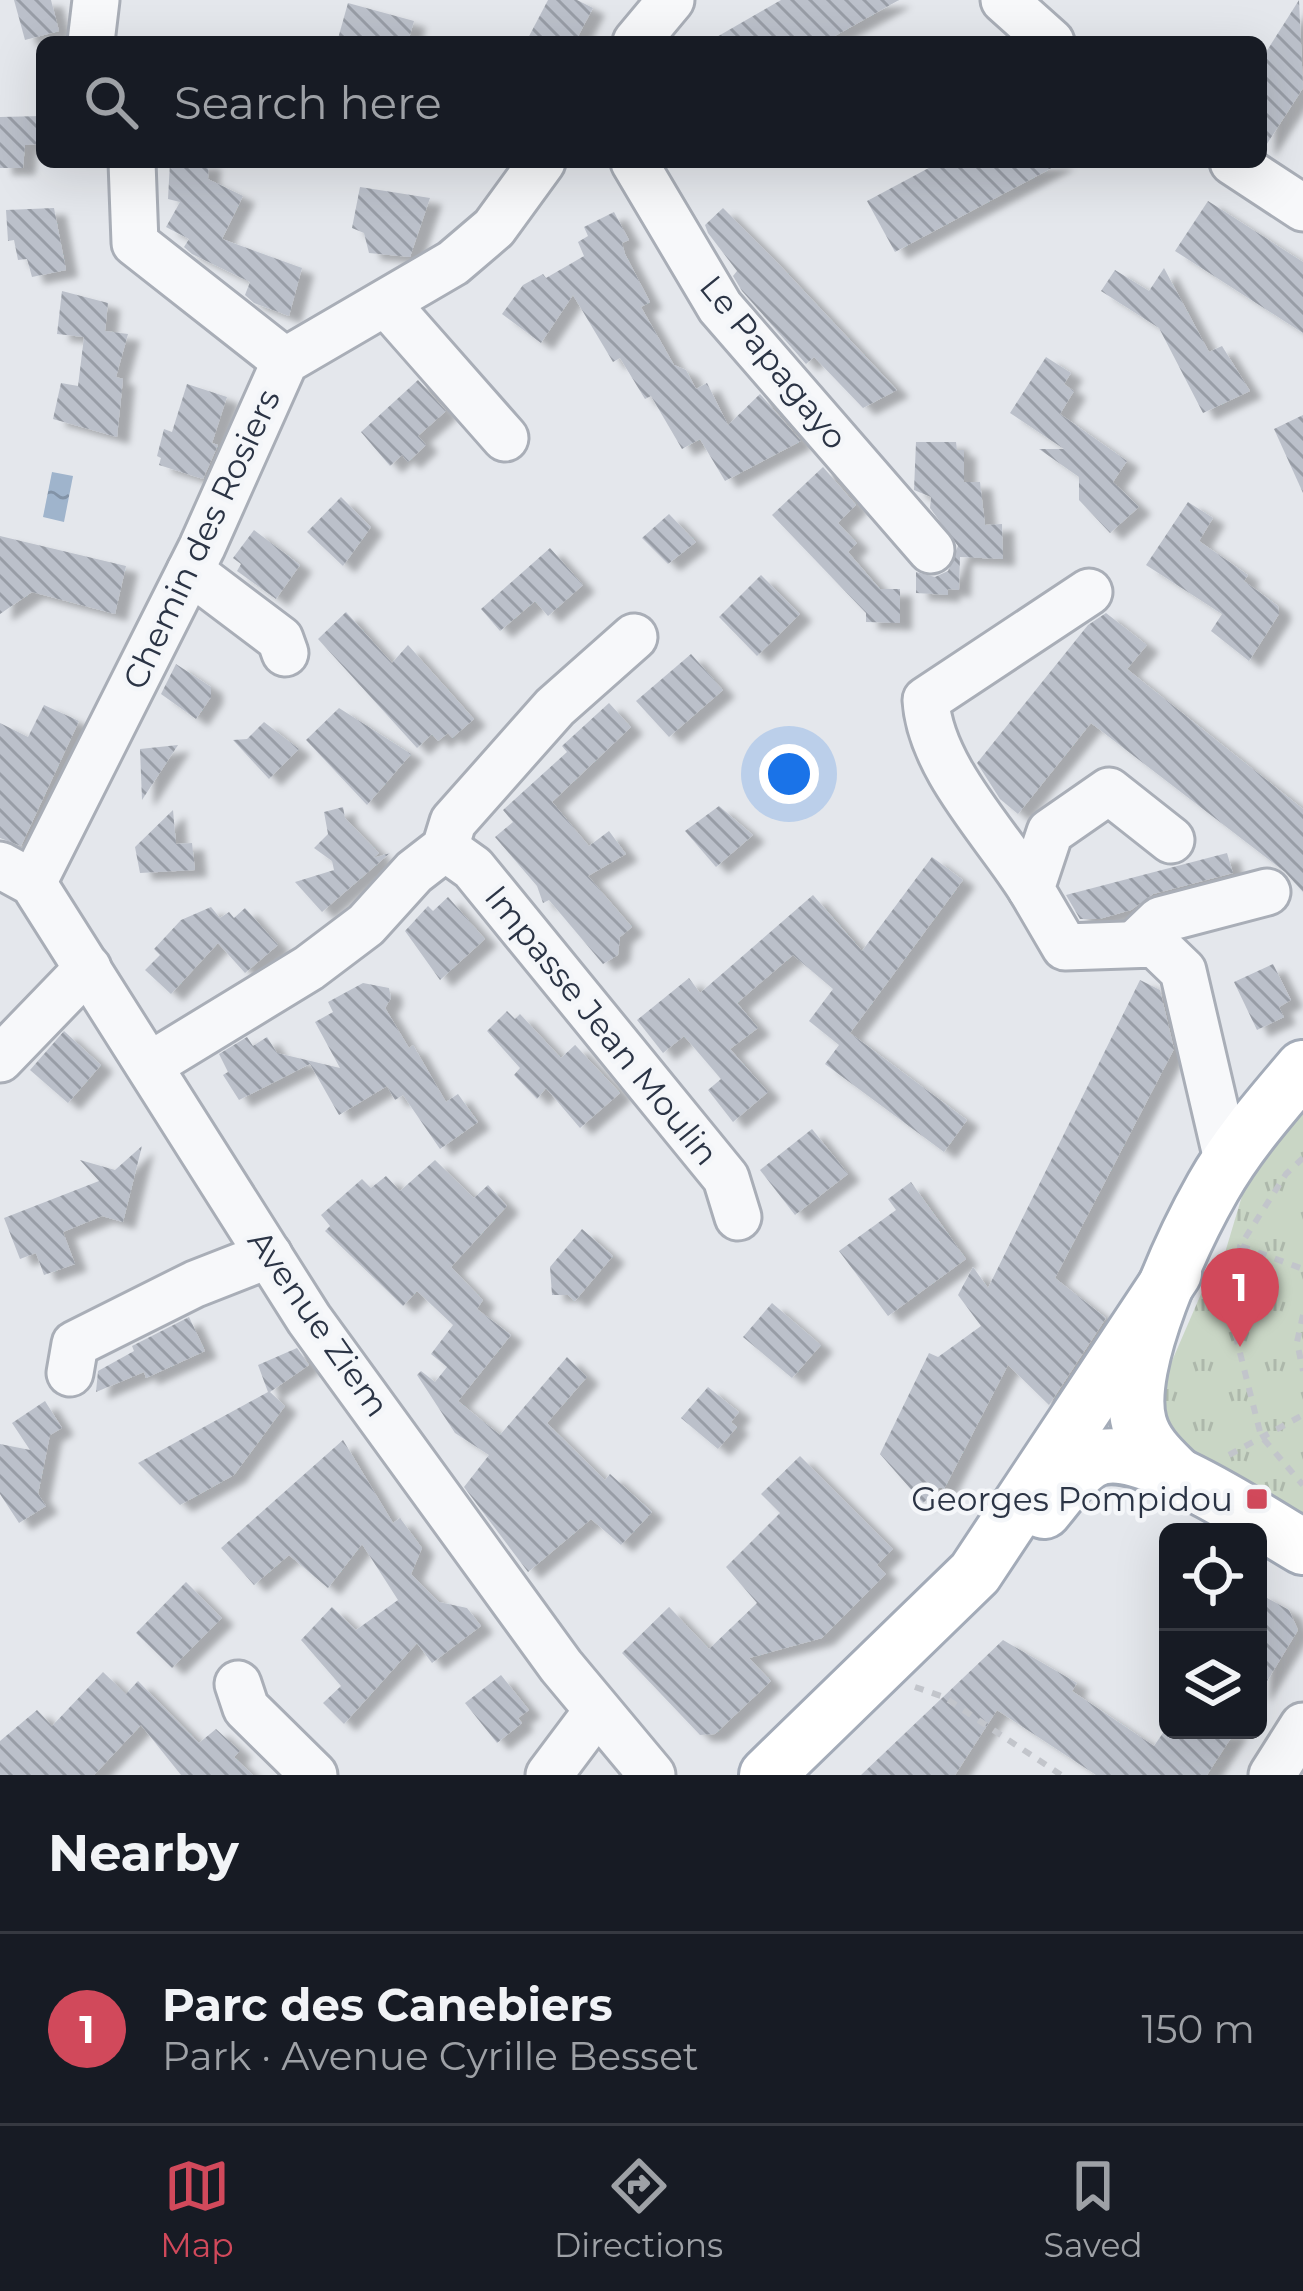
<!DOCTYPE html>
<html lang="en">
<head>
<meta charset="utf-8">
<style>
	:root { --surface:#171b24; --page:#20242c; --text:#f1f3f6; --muted:#9ea1a6; --line:#363941; --accent:#d1495b }
	body { margin:0; font-family:Montserrat,sans-serif; background:var(--page); color:var(--text) }
	.controls { position:absolute; right:36px; bottom:36px; display:grid; overflow:hidden; border-radius:18px; box-shadow:0 12px 48px #0002 }
	.controls button { width:108px; height:108px; display:grid; place-items:center; padding:0; border:0; border-bottom:3px solid var(--line); background:var(--surface); color:var(--text); font:60px sans-serif }
	.you { position:absolute; left:789px; top:774px; width:42px; height:42px; margin:-30px; border:9px solid #fff; border-radius:50%; background:#1a73e8; box-shadow:0 0 0 18px #1a73e833 }
	.badge { display:grid; place-items:center; width:78px; height:78px; border-radius:50%; background:var(--accent); color:#fff; font-size:39px; font-weight:700 }
	.pin { position:absolute; translate:-50% -99px; filter:drop-shadow(0 3px 6px #0008) }
	.pin::after { content:''; position:absolute; top:63px; width:42px; height:36px; background:inherit; clip-path:polygon(0 0,100% 0,50% 100%) }
	.list { margin:0; padding:0; list-style:none }
	h2 { display:flex; justify-content:space-between; align-items:center; height:156px; margin:0; padding:0 48px; font-size:51px }
	h2 small { font-size:39px; font-weight:400; color:var(--muted) }
	.list li { display:grid; grid-template-columns:78px 1fr auto; gap:36px; align-items:center; box-sizing:border-box; height:192px; padding:0 48px; border-top:3px solid var(--line) }
	.list b { display:block; font-size:45px; white-space:nowrap }
	.list p { margin:0; font-size:39px; white-space:nowrap; color:var(--muted) }
	.list em { font-size:39px; font-style:normal; color:var(--muted) }
	.icon { flex:none; width:66px; height:66px; fill:none; stroke:currentColor; stroke-width:2; stroke-linecap:round; stroke-linejoin:round }
	.map { position:relative; flex:none; width:1303px; height:1775px; overflow:hidden }
	.search { position:absolute; background:var(--surface); box-shadow:0 12px 48px #0002; left:36px; right:36px; top:36px; height:132px; display:flex; align-items:center; gap:30px; box-sizing:border-box; padding:0 42px; border-radius:18px; color:var(--muted); font-size:45px }
	.sheet { height:348px; background:var(--surface) }
	nav { display:flex; justify-content:space-around; align-items:center; box-sizing:border-box; height:168px; border-top:3px solid var(--line); background:var(--surface); font-size:33px; color:var(--muted) }
	nav a { display:grid; justify-items:center; gap:6px }
	nav .on { color:var(--accent) }
	.map>svg:first-child { display:block }
	.park { fill:url(#park-tufts) }
	.water { fill:url(#water-ripples) }
	.building { fill:url(#building-back-hatch); filter:url(#shadow) }
	.lines { fill:none; stroke-linecap:round; stroke-linejoin:round }
	.minor-casing { stroke:#a9aeb7; stroke-width:51 }
	.major-casing { stroke:#a3abb8; stroke-width:60 }
	.path { stroke:#c2c5cb; stroke-width:6; stroke-dasharray:9 9; stroke-linecap:butt }
	.minor { stroke:#f7f8fa; stroke-width:45 }
	.major { stroke:#fff; stroke-width:54 }
	.poi-dot { fill:#d1495b; stroke:#f4f6f9; stroke-width:4.5 }
	.labels { text-anchor:middle; dominant-baseline:central; stroke-width:9; stroke-linejoin:round; paint-order:stroke }
	.street-label { font-size:33px; fill:#2b3445; stroke:#f4f6f9 }
	.poi-label { font-size:33px; fill:#2b3445; stroke:#f4f6f9; text-anchor:end }
</style>
</head>
<body>
<div class="map">
<svg width="1303" height="1775" viewBox="0 0 1303 1775">
	<defs>
		<pattern id="park-tufts" width="24" height="20" patternUnits="userSpaceOnUse" patternTransform="scale(3)"><rect width="24" height="20" fill="#c9d6c5"/><path d="M3 7l-1-3M5 7V3M7 7l1-3M15 17l-1-3M17 17v-4M19 17l1-3" fill="none" stroke="#adb8ab"/></pattern>
		<pattern id="water-ripples" width="26" height="14" patternUnits="userSpaceOnUse" patternTransform="scale(3)"><rect width="26" height="14" fill="#9fb4cc"/><path d="M2 4q2-2 4 0t4 0M15 11q2-2 4 0t4 0" fill="none" stroke="#8293a7"/></pattern>
		<pattern id="building-back-hatch" width="6" height="6" patternUnits="userSpaceOnUse" patternTransform="scale(3)"><rect width="6" height="6" fill="#bbc0ca"/><path d="M-1 5l2 2M0 0l6 6M5-1l2 2" fill="none" stroke="#989da6"/></pattern>
		<filter id="shadow"><feDropShadow dx="12" dy="7" stdDeviation="3" flood-color="#0004"/></filter>
	</defs>
	<rect width="100%" height="100%" fill="#e4e7ec"/>
	<path class="park" d="M 1303,1099 L 1303,1517 L 1185,1468 L 1155,1400 L 1201,1294 L 1224,1256 L 1248,1176 Z"/>
	<path class="water" d="M 52,472 L 73,476 L 64,522 L 43,517 Z"/>
	<g class="building">
		<path d="M 14,0 L 51,0 L 59,31 L 25,40 Z"/>
		<path d="M 548,0 L 577,0 L 593,8 L 575,42 L 526,42 Z"/>
		<path d="M 781,0 L 899,0 L 824,42 L 708,42 Z"/>
		<path d="M 1299,0 L 1303,88 L 1263,150 L 1261,60 Z"/>
		<path d="M 348,3 L 414,21 L 408,42 L 337,42 Z"/>
		<path d="M 42,116 L 42,144 L 25,145 L 23,168 L 0,168 L 0,117 Z"/>
		<path d="M 170,162 L 209,162 L 208,179 L 243,196 L 222,239 L 302,268 L 289,316 L 254,303 L 245,295 L 250,282 L 192,254 L 184,247 L 189,239 L 166,227 L 180,202 L 168,199 Z"/>
		<path d="M 940,162 L 1063,162 L 895,252 L 867,201 Z"/>
		<path d="M 360,187 L 430,198 L 410,257 L 369,253 L 364,233 L 352,228 Z"/>
		<path d="M 1208,201 L 1303,262 L 1303,333 L 1175,251 Z"/>
		<path d="M 54,208 L 66,270 L 32,277 L 27,259 L 18,260 L 14,240 L 8,241 L 6,210 Z"/>
		<path d="M 723,208 L 775,260 L 897,390 L 863,408 L 814,357 L 806,364 L 742,291 L 733,276 L 737,271 L 708,233 L 705,225 Z"/>
		<path d="M 614,212 L 629,240 L 622,243 L 625,254 L 650,302 L 641,307 L 674,365 L 686,370 L 696,389 L 707,383 L 728,425 L 760,394 L 801,441 L 725,481 L 700,439 L 682,449 L 651,396 L 645,399 L 620,358 L 613,362 L 573,295 L 541,343 L 502,314 L 523,285 L 543,274 L 546,278 L 584,256 L 578,242 L 588,236 L 584,227 Z"/>
		<path d="M 1164,268 L 1209,352 L 1222,346 L 1250,391 L 1203,413 L 1159,328 L 1101,291 L 1115,270 L 1149,291 Z"/>
		<path d="M 62,291 L 108,303 L 105,331 L 128,334 L 116,377 L 123,379 L 117,437 L 53,419 L 61,383 L 78,386 L 84,337 L 57,334 Z"/>
		<path d="M 1046,357 L 1071,373 L 1064,384 L 1074,391 L 1060,414 L 1127,461 L 1113,482 L 1139,507 L 1110,533 L 1079,500 L 1079,477 L 1039,449 L 1064,449 L 1010,413 Z"/>
		<path d="M 418,380 L 446,411 L 418,436 L 426,445 L 408,462 L 402,455 L 390,466 L 361,432 Z"/>
		<path d="M 187,384 L 227,397 L 212,443 L 218,445 L 203,479 L 159,465 L 161,458 L 157,456 L 164,429 L 172,432 Z"/>
		<path d="M 1303,415 L 1303,493 L 1274,429 Z"/>
		<path d="M 916,442 L 956,442 L 957,450 L 964,450 L 964,482 L 980,482 L 985,525 L 1002,524 L 1003,559 L 960,557 L 959,590 L 948,589 L 948,595 L 916,593 L 916,572 L 935,577 L 948,571 L 958,546 L 930,508 L 931,497 L 914,490 Z"/>
		<path d="M 823,467 L 856,505 L 838,523 L 857,543 L 848,552 L 880,589 L 900,589 L 900,623 L 866,622 L 866,613 L 772,515 Z"/>
		<path d="M 341,497 L 371,527 L 343,566 L 307,532 Z"/>
		<path d="M 1188,502 L 1213,518 L 1199,541 L 1248,575 L 1244,581 L 1278,606 L 1279,614 L 1249,661 L 1211,631 L 1222,614 L 1146,565 Z"/>
		<path d="M 669,514 L 696,542 L 668,564 L 642,538 Z"/>
		<path d="M 254,530 L 300,565 L 276,599 L 237,571 L 241,564 L 233,558 Z"/>
		<path d="M 0,536 L 126,566 L 115,614 L 32,592 L 0,614 Z"/>
		<path d="M 550,548 L 583,585 L 548,616 L 535,601 L 500,631 L 481,609 Z"/>
		<path d="M 761,575 L 800,614 L 757,656 L 719,617 Z"/>
		<path d="M 346,612 L 392,663 L 408,645 L 474,719 L 452,738 L 448,733 L 438,741 L 432,734 L 417,748 L 318,639 Z"/>
		<path d="M 1106,613 L 1147,645 L 1127,669 L 1303,809 L 1303,892 L 1285,872 L 1091,723 L 1018,814 L 1000,799 L 977,763 L 1088,625 Z"/>
		<path d="M 691,654 L 723,690 L 669,737 L 636,701 Z"/>
		<path d="M 176,664 L 211,687 L 211,697 L 196,719 L 161,694 Z"/>
		<path d="M 609,703 L 631,727 L 552,802 L 589,846 L 609,831 L 626,854 L 588,876 L 632,927 L 620,937 L 618,955 L 603,964 L 549,900 L 543,903 L 537,886 L 495,837 L 513,822 L 503,810 L 567,752 L 562,746 Z"/>
		<path d="M 44,705 L 79,721 L 21,846 L 0,838 L 0,723 L 28,737 Z"/>
		<path d="M 339,708 L 411,754 L 367,805 L 306,740 Z"/>
		<path d="M 264,722 L 299,749 L 269,779 L 233,740 L 247,739 Z"/>
		<path d="M 178,745 L 142,800 L 140,749 Z"/>
		<path d="M 719,806 L 753,835 L 716,867 L 685,831 Z"/>
		<path d="M 343,807 L 345,818 L 379,853 L 373,858 L 390,853 L 322,912 L 295,882 L 334,870 L 332,861 L 314,848 L 328,834 L 324,812 Z"/>
		<path d="M 173,810 L 176,844 L 192,843 L 195,870 L 140,873 L 135,847 Z"/>
		<path d="M 1227,853 L 1233,873 L 1153,894 L 1131,910 L 1099,919 L 1080,919 L 1066,895 Z"/>
		<path d="M 932,857 L 963,880 L 850,1033 L 967,1120 L 944,1152 L 825,1064 L 839,1045 L 809,1021 L 833,989 L 793,955 L 737,1003 L 758,1028 L 730,1049 L 768,1092 L 733,1122 L 708,1090 L 721,1079 L 684,1036 L 663,1053 L 637,1020 L 689,978 L 700,993 L 813,895 L 862,951 Z"/>
		<path d="M 448,897 L 485,939 L 440,980 L 405,931 L 428,906 L 433,911 Z"/>
		<path d="M 211,907 L 220,918 L 229,912 L 234,918 L 245,908 L 278,945 L 245,973 L 218,943 L 171,994 L 145,970 L 160,955 L 154,949 L 181,920 Z"/>
		<path d="M 1273,964 L 1291,1000 L 1279,1007 L 1284,1017 L 1257,1030 L 1234,982 Z"/>
		<path d="M 1140,980 L 1160,990 L 1174,1049 L 1055,1278 L 1106,1318 L 1049,1405 L 1008,1365 L 944,1489 L 940,1487 L 923,1503 L 880,1454 L 929,1353 L 938,1357 L 981,1326 L 958,1295 L 973,1267 L 988,1288 Z"/>
		<path d="M 363,983 L 389,988 L 391,998 L 385,1008 L 409,1048 L 413,1045 L 446,1102 L 458,1094 L 478,1122 L 440,1149 L 403,1095 L 395,1100 L 387,1086 L 339,1115 L 310,1064 L 239,1100 L 223,1075 L 228,1072 L 219,1054 L 247,1037 L 253,1046 L 267,1037 L 277,1053 L 340,1068 L 315,1022 L 333,1012 L 328,1002 Z"/>
		<path d="M 507,1011 L 515,1019 L 520,1014 L 561,1058 L 575,1045 L 620,1093 L 580,1128 L 546,1088 L 537,1099 L 514,1075 L 520,1068 L 487,1031 Z"/>
		<path d="M 64,1031 L 101,1065 L 68,1103 L 30,1070 Z"/>
		<path d="M 812,1129 L 848,1174 L 795,1215 L 760,1170 Z"/>
		<path d="M 142,1146 L 123,1222 L 102,1216 L 63,1232 L 75,1264 L 44,1275 L 36,1253 L 20,1259 L 4,1218 L 99,1181 L 80,1160 L 115,1170 Z"/>
		<path d="M 435,1160 L 474,1198 L 488,1185 L 507,1206 L 451,1267 L 483,1300 L 477,1309 L 511,1335 L 458,1401 L 500,1435 L 567,1357 L 587,1377 L 547,1423 L 605,1480 L 610,1474 L 652,1512 L 621,1545 L 591,1519 L 528,1572 L 464,1487 L 489,1455 L 455,1433 L 417,1375 L 421,1371 L 435,1382 L 447,1367 L 431,1354 L 453,1325 L 417,1291 L 403,1306 L 325,1231 L 330,1226 L 321,1215 L 362,1179 L 371,1188 L 386,1176 L 400,1191 Z"/>
		<path d="M 911,1182 L 966,1259 L 888,1316 L 839,1251 L 896,1210 L 888,1199 Z"/>
		<path d="M 582,1229 L 613,1256 L 575,1301 L 568,1295 L 552,1295 L 550,1267 Z"/>
		<path d="M 772,1303 L 821,1345 L 792,1378 L 743,1337 Z"/>
		<path d="M 189,1317 L 205,1351 L 146,1378 L 144,1372 L 96,1392 L 98,1371 L 134,1351 L 132,1346 Z"/>
		<path d="M 297,1348 L 309,1365 L 270,1392 L 285,1406 L 234,1475 L 180,1505 L 138,1463 L 268,1392 L 258,1365 Z"/>
		<path d="M 708,1387 L 739,1412 L 731,1422 L 737,1427 L 718,1449 L 681,1418 Z"/>
		<path d="M 45,1401 L 62,1428 L 50,1435 L 38,1494 L 46,1506 L 19,1523 L 0,1494 L 0,1444 L 30,1450 L 12,1423 Z"/>
		<path d="M 343,1440 L 393,1523 L 400,1518 L 422,1548 L 411,1574 L 439,1602 L 467,1608 L 481,1626 L 432,1663 L 417,1643 L 344,1724 L 323,1703 L 341,1686 L 301,1640 L 332,1607 L 356,1630 L 398,1600 L 362,1544 L 328,1588 L 289,1555 L 254,1585 L 221,1548 Z"/>
		<path d="M 800,1456 L 893,1549 L 877,1565 L 886,1574 L 822,1638 L 749,1658 L 771,1681 L 715,1734 L 700,1735 L 622,1653 L 669,1607 L 709,1649 L 757,1603 L 726,1567 L 780,1513 L 761,1494 Z"/>
		<path d="M 186,1582 L 222,1618 L 172,1668 L 136,1633 Z"/>
		<path d="M 1258,1593 L 1289,1610 L 1298,1630 L 1258,1696 Z"/>
		<path d="M 1003,1640 L 1077,1683 L 1072,1691 L 1154,1746 L 1165,1730 L 1236,1730 L 1207,1775 L 1096,1775 L 997,1710 L 955,1775 L 861,1775 Z"/>
		<path d="M 103,1672 L 126,1694 L 138,1681 L 199,1743 L 216,1729 L 240,1751 L 234,1757 L 253,1775 L 181,1775 L 141,1725 L 94,1775 L 0,1775 L 0,1741 L 37,1710 L 52,1726 Z"/>
		<path d="M 501,1675 L 529,1710 L 518,1718 L 522,1723 L 497,1743 L 465,1703 Z"/>
	</g>
	<g class="lines">
		<defs>
			<g id="minor">
				<path d="M 1004,0 L 1051,42"/>
				<path d="M 91,42 L 96,0"/>
				<path d="M 636,42 L 671,0"/>
				<path d="M 132,162 L 135,243 L 285,361"/>
				<path d="M 634,162 L 720,307 L 931,550"/>
				<path d="M 1233,162 L 1303,208"/>
				<path d="M 386,303 L 505,438"/>
				<path d="M 190,571 L 280,639 L 285,653"/>
				<path d="M 1171,840 L 1109,791 L 1050,832 L 1031,889 L 1065,947 L 1155,944 L 1183,971 L 1228,1164"/>
				<path d="M 445,848 L 473,868 L 726,1178 L 738,1217"/>
				<path d="M 0,865 L 33,883 L 309,1319 L 561,1666 L 652,1775"/>
				<path d="M 33,883 L 202,547 L 285,361 L 453,263 L 494,228 L 542,162"/>
				<path d="M 1031,889 C 996,833 930,767 926,700 L 1089,592"/>
				<path d="M 1137,942 L 1160,920 L 1267,892"/>
				<path d="M 0,1059 L 88,968"/>
				<path d="M 150,1065 L 309,968 L 366,925 L 414,872 L 445,848 L 453,822 L 555,707 L 634,637"/>
				<path d="M 70,1373 L 75,1344 L 195,1284 L 269,1255"/>
				<path d="M 238,1684 L 246,1708 L 314,1775"/>
				<path d="M 549,1775 L 597,1711"/>
				<path d="M 1272,1775 L 1303,1726"/>
			</g>
			<g id="major">
				<path d="M 1177,1475 C 1161,1459 1145,1445 1139,1423 C 1123,1366 1184,1238 1213,1187 C 1238,1143 1271,1106 1303,1068"/>
				<path d="M 1044,1511 C 1057,1496 1072,1473 1089,1462 C 1133,1433 1262,1524 1303,1547"/>
				<path d="M 767,1775 L 975,1573 L 1174,1273"/>
			</g>
		</defs>
		<use href="#minor" class="minor-casing"/>
		<use href="#major" class="major-casing"/>
		<g class="path">
			<path d="M 1303,1158 L 1286,1174 L 1240,1246 L 1237,1341 L 1261,1436 L 1303,1485"/>
			<path d="M 1241,1246 L 1303,1269"/>
			<path d="M 1303,1315 L 1297,1342 L 1303,1371"/>
			<path d="M 1229,1455 L 1303,1415"/>
			<path d="M 915,1687 L 944,1697 L 1061,1775"/>
		</g>
		<use href="#minor" class="minor"/>
		<use href="#major" class="major"/>
	</g>
	<rect class="poi-dot" x="1245" y="1487" width="24" height="24" rx="6"/>
	<g class="labels">
		<g class="street-label">
			<text transform="translate(774 362) rotate(51)">Le Papagayo</text>
			<text transform="translate(201 539) rotate(-65)">Chemin des Rosiers</text>
			<text transform="translate(602 1025) rotate(51)">Impasse Jean Moulin</text>
			<text transform="translate(319 1323) rotate(55)">Avenue Ziem</text>
		</g>
		<g class="poi-label">
			<text x="1233" y="1499">Georges Pompidou</text>
		</g>
	</g>
</svg>
<div class="controls">
<button><svg class="icon" aria-label="locate" viewBox="0 0 24 24"><circle cx="12" cy="12" r="6"/><path d="M12 2v4M12 18v4M2 12h4M18 12h4"/></svg></button>
<button><svg class="icon" aria-label="layers" viewBox="0 0 24 24"><path d="M12 4l9 5-9 5-9-5zM3 14l9 5 9-5"/></svg></button>
</div>
<div class="you"></div>
<div class="pin badge" style="left:1240px;top:1347px">1</div>
<div class="search"><svg class="icon" aria-label="search" viewBox="0 0 24 24"><circle cx="10" cy="10" r="6"/><path d="M15 15l6 6"/></svg>Search here</div>
</div>
<section class="sheet">
<h2>Nearby<small></small></h2>
<ul class="list">
<li><span class="badge">1</span><div><b>Parc des Canebiers</b><p>Park · Avenue Cyrille Besset</p></div><em>150 m</em></li>
</ul>
</section>
<nav>
<a class="on"><svg class="icon" aria-label="map" viewBox="0 0 24 24"><path d="M3 6l6-2 6 2 6-2v14l-6 2-6-2-6 2zM9 4v14M15 6v14"/></svg>Map</a>
<a><svg class="icon" aria-label="directions" viewBox="0 0 24 24"><path d="M12 3l9 9-9 9-9-9zM9 14v-3h6M13 9l2 2-2 2"/></svg>Directions</a>
<a><svg class="icon" aria-label="saved" viewBox="0 0 24 24"><path d="M7 4h10v16l-5-4-5 4z"/></svg>Saved</a>
</nav>
</body>
</html>
